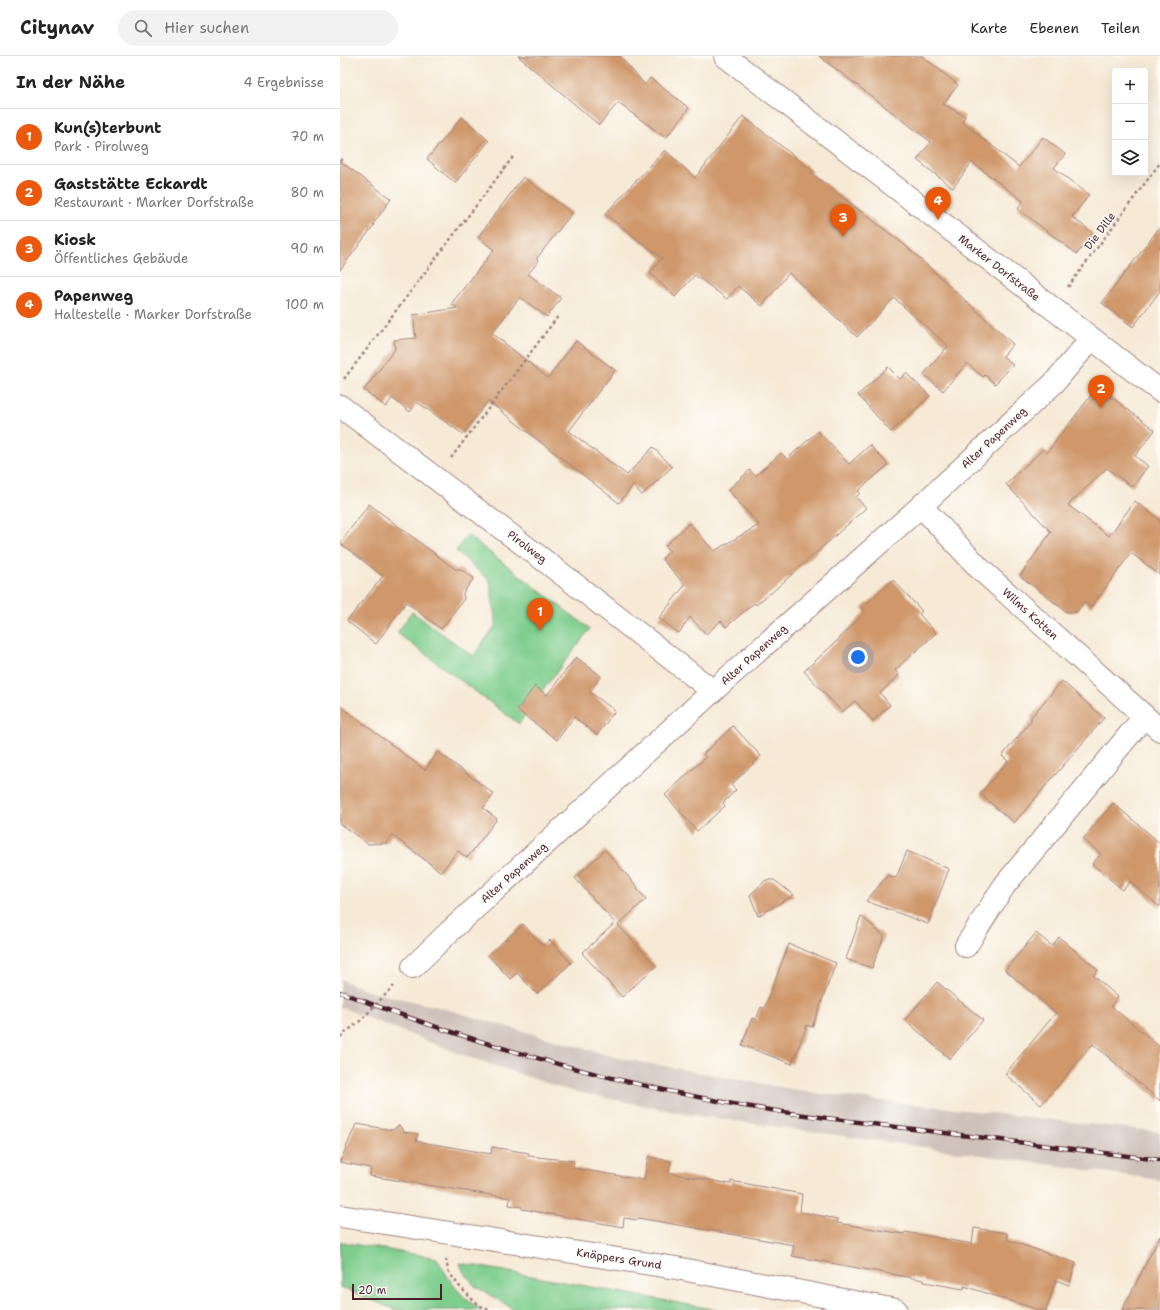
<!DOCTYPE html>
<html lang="de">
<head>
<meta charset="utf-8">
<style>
	:root { --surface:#fff; --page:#f2f2f2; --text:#222; --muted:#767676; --line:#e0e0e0; --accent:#ea580c }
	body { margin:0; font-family:"Shantell Sans",sans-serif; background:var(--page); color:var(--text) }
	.controls { position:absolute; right:12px; top:12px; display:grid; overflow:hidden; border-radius:4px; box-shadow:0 4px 16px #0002 }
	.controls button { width:36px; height:36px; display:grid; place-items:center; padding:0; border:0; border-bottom:1px solid var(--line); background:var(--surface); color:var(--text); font:20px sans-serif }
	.scale { position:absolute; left:12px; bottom:10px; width:90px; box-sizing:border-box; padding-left:4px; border:2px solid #4a1f2b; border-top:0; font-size:11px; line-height:14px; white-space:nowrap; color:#4a1f2b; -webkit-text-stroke:3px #fdfcf7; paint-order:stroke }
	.you { position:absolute; left:518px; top:601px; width:14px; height:14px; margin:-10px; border:3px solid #fff; border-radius:50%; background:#1a73e8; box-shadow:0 0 0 6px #1a73e833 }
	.badge { display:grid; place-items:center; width:26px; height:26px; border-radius:50%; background:var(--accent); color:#fff; font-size:13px; font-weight:700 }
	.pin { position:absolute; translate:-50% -33px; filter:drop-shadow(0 1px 2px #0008) }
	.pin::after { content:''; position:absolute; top:21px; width:14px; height:12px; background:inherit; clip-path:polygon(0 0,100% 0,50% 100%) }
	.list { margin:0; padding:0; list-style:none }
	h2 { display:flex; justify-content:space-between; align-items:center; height:52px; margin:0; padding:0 16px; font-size:17px }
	h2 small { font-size:13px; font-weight:400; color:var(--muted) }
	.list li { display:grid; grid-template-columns:26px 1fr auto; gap:12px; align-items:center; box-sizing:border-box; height:56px; padding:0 16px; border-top:1px solid var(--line) }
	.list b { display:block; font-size:15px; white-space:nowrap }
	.list p { margin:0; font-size:13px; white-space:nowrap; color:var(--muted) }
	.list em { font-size:13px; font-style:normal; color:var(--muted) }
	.icon { flex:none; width:22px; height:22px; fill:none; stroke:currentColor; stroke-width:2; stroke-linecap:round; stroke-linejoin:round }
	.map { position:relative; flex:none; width:820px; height:1254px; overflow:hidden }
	header { display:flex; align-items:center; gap:24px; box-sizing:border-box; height:56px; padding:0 20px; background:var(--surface); border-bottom:1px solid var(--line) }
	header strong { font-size:19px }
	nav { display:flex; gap:22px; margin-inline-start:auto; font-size:14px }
	.search { width:280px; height:36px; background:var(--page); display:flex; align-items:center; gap:10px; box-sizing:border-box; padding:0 14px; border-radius:22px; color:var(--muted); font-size:15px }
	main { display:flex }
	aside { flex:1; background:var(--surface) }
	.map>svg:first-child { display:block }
	.industrial { fill:#cec1b9 }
	.green { fill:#7ecd8d; stroke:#64765c }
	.building { fill:#cf976a }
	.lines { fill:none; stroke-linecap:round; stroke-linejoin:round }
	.minor-casing { stroke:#a08480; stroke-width:24 }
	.path { stroke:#a08480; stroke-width:2.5; stroke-dasharray:3 3; stroke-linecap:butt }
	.minor { stroke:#fff; stroke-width:22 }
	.rail-casing { stroke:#4a1f2b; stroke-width:4.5 }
	.rail { stroke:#fdfcf7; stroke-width:3; stroke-dasharray:9; stroke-linecap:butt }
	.labels { text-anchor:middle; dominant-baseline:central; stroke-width:3; stroke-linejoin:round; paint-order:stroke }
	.street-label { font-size:11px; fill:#4a1f2b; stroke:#fdfcf7 }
</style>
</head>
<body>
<header>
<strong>Citynav</strong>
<div class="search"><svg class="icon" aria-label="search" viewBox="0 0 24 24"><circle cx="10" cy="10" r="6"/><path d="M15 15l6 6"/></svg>Hier suchen</div>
<nav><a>Karte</a><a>Ebenen</a><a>Teilen</a></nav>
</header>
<main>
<aside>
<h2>In der Nähe<small>4 Ergebnisse</small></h2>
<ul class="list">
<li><span class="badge">1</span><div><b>Kun(s)terbunt</b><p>Park · Pirolweg</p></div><em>70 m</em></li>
<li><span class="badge">2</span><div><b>Gaststätte Eckardt</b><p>Restaurant · Marker Dorfstraße</p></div><em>80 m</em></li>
<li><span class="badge">3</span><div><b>Kiosk</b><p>Öffentliches Gebäude</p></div><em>90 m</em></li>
<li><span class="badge">4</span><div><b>Papenweg</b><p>Haltestelle · Marker Dorfstraße</p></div><em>100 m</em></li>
</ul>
</aside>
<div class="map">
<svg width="820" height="1254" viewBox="0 0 820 1254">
	<rect width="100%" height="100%" fill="#fdfcf7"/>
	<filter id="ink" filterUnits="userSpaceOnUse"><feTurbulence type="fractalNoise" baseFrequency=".025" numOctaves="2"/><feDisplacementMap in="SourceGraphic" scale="8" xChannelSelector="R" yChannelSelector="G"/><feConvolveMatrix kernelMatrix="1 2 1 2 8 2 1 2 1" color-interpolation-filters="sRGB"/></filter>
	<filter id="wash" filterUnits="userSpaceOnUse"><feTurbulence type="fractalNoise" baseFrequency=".012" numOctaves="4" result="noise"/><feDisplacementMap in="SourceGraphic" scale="16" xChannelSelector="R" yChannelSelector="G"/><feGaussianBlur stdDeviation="0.9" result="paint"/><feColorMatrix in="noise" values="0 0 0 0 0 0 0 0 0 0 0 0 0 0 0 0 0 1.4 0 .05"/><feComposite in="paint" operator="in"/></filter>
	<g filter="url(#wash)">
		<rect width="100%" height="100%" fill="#f6e9d5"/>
		<path class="industrial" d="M 0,923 L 27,935 L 98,951 L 278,1002 L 474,1037 L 820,1076 L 820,1124 L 345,1058 L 227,1034 L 120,998 L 0,951 Z"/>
		<g class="green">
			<path d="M 127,479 L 250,573 L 195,644 L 179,668 L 57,577 L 72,556 L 133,600 L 156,569 L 150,525 L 116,495 Z"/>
			<path d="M 0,1186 L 97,1202 C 107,1222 121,1243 142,1254 L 56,1254 L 0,1231 Z"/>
			<path d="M 120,1207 L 377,1254 L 175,1254 L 135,1230 L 123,1215 Z"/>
		</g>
		<g id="blocks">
			<g class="building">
				<path d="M 178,0 L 280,0 L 305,29 L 310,22 L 349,52 L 326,82 L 278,47 L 259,69 Z"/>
				<path d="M 479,0 L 582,0 L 618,29 L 603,48 L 625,60 L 622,66 L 679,111 L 703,81 L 725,98 L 714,112 L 749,139 L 732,161 L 753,177 L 737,198 L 678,153 L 683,145 L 632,106 L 613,132 L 577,104 L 591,86 Z"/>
				<path d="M 403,60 L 473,115 L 471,117 L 566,190 L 673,288 L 663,300 L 673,309 L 655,328 L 645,319 L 643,321 L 627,307 L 603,335 L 584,318 L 608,290 L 554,242 L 517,281 L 449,217 L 422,250 L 398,230 L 387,243 L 355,219 L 335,241 L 310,217 L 322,202 L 265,158 L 325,94 L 355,122 Z"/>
				<path d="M 122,61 L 149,85 L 115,127 L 87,103 Z"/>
				<path d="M 0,105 L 51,143 L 33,168 L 34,169 L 0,214 Z"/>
				<path d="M 183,121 L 232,157 L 197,202 L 198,206 L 188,218 L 221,242 L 207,261 L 180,241 L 152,277 L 208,322 L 236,285 L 275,314 L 229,375 L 287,419 L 313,391 L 332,411 L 302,439 L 293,429 L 279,447 L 148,345 L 123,378 L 77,346 L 70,356 L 52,342 L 46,351 L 24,334 L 55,293 L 54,284 L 76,282 L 73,259 L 117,252 L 111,248 L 154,194 L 138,181 Z"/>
				<path d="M 820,171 L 820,235 L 793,271 L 762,247 Z"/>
				<path d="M 548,311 L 560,323 L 566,317 L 590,340 L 551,376 L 518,339 Z"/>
				<path d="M 766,337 L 815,374 L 795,400 L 808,410 L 792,431 L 767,412 L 728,449 L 769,480 L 795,445 L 820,464 L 820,519 L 791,497 L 751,551 L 744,546 L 737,556 L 727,556 L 680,520 L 711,476 L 666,428 L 703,393 L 707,397 L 752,338 Z"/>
				<path d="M 478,375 L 509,408 L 530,389 L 548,409 L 518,435 L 520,437 L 516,441 L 526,452 L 430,538 L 430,537 L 416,549 L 414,547 L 386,571 L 381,565 L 366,578 L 350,561 L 339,577 L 319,562 L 345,529 L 322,503 L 330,495 L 325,490 L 349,467 L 374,495 L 419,469 L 388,434 L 410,414 L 415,420 L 441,397 L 447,403 Z"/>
				<path d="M 29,448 L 115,513 L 120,513 L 134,522 L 123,537 L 124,543 L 101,573 L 66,546 L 36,588 L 7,565 L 43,520 L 0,487 Z"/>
				<path d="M 553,524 L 582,555 L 579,558 L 596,577 L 555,614 L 559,619 L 540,637 L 550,649 L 533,665 L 515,645 L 502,656 L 464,615 L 498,584 L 525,556 L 522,552 Z"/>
				<path d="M 236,601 L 261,620 L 250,636 L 275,655 L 257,679 L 234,661 L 217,684 L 177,654 L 195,630 L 207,639 Z"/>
				<path d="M 722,625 L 764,662 L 674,767 L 640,738 L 668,705 L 662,700 L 691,665 L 691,661 Z"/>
				<path d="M 0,650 L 85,714 L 98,696 L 154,738 L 143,752 L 157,763 L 127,802 L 118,795 L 101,816 L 52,779 L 46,787 L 28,788 L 0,768 Z"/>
				<path d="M 393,670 L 421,700 L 391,729 L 396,734 L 383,747 L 385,750 L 357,775 L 325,739 L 366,701 L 363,698 Z"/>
				<path d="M 773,747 L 820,787 L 820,851 L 790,826 L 783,834 L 752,808 L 761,798 L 743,783 Z"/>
				<path d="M 265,794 L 298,832 L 297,833 L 306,843 L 278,869 L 316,910 L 282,941 L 242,897 L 275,867 L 235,822 Z"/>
				<path d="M 567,795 L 609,813 L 588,868 L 526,845 L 548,819 L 556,822 Z"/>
				<path d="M 426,824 L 434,824 L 454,839 L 418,860 L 410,839 Z"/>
				<path d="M 521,860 L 544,880 L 532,912 L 506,903 Z"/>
				<path d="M 183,868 L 203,890 L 210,884 L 231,907 L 197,938 L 177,917 L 170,923 L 148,899 Z"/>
				<path d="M 696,877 L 712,890 L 719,881 L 758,914 L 753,919 L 778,941 L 771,950 L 820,991 L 820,1045 L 753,988 L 701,1049 L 665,1018 L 716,957 L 665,914 Z"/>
				<path d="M 449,888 L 496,907 L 472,971 L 467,969 L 452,1008 L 402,989 L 412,962 L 416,964 L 421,951 L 424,953 Z"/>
				<path d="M 597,926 L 643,964 L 610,1003 L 565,964 Z"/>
				<path d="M 16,1068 L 53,1074 L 59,1069 L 64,1076 L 78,1078 L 76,1085 L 151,1098 L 152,1091 L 189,1097 L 188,1100 L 234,1105 L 233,1112 L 304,1124 L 308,1101 L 331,1105 L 329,1117 L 391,1128 L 391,1125 L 462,1138 L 460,1156 L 498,1163 L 497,1167 L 564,1178 L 565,1176 L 632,1188 L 634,1172 L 667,1177 L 668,1184 L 736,1207 L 729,1229 L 716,1224 L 706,1254 L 699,1254 L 624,1230 L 624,1233 L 584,1226 L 584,1224 L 452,1200 L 454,1189 L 298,1162 L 298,1164 L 284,1162 L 283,1171 L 182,1153 L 182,1151 L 169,1149 L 170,1142 L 30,1120 L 31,1112 L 0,1106 Z"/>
				<path d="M 820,1180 L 820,1254 L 782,1254 L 794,1231 Z"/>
			</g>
		</g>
	</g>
	<g filter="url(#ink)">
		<use href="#blocks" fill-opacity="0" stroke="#a08480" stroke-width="1"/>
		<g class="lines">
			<defs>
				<g id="minor">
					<path d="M 385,0 L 820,335"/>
					<path d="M 0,350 L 201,502 L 373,635"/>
					<path d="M 581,450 L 640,513 L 820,674"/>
					<path d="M 626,890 L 664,830 L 804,661"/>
					<path d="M 73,911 L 109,876 L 373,635 L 581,450 L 714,327 L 751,283"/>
					<path d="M 0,1160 L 336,1212 L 556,1254"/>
				</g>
			</defs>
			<use href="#minor" class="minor-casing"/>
			<g class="path">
				<path d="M 0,105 L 3,102"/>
				<path d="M 728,231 L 820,107"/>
				<path d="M 4,323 L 173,101"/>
				<path d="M 111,402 L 219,259"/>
				<path d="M 0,981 L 20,965 L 54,930"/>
				<path d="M 106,1203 L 108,1215 L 120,1231 L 138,1249 L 149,1254"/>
			</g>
			<use href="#minor" class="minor"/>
			<defs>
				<path id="rail" d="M 0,936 C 128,986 259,1023 393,1048 C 455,1059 519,1066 581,1074 C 661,1084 740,1094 820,1104"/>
			</defs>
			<use href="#rail" class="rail-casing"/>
			<use href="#rail" class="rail"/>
		</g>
	</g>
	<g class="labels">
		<g class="street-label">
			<text transform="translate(760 175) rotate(-53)">Die Dille</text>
			<text transform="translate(659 212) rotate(38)">Marker Dorfstraße</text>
			<text transform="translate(654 382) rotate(-43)">Alter Papenweg</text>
			<text transform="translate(187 491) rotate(37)">Pirolweg</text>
			<text transform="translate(690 558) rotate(42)">Wilms Kotten</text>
			<text transform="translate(414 599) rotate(-42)">Alter Papenweg</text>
			<text transform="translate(174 817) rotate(-42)">Alter Papenweg</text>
			<text transform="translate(279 1203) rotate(9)">Knäppers Grund</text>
		</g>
	</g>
</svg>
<div class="controls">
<button>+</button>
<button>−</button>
<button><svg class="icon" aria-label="layers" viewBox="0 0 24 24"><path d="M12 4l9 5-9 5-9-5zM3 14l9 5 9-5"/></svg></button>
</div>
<div class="scale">20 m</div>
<div class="you"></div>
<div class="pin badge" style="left:200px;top:575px">1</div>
<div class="pin badge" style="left:761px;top:352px">2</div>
<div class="pin badge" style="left:503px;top:181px">3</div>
<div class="pin badge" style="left:598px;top:164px">4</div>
</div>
</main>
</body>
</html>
